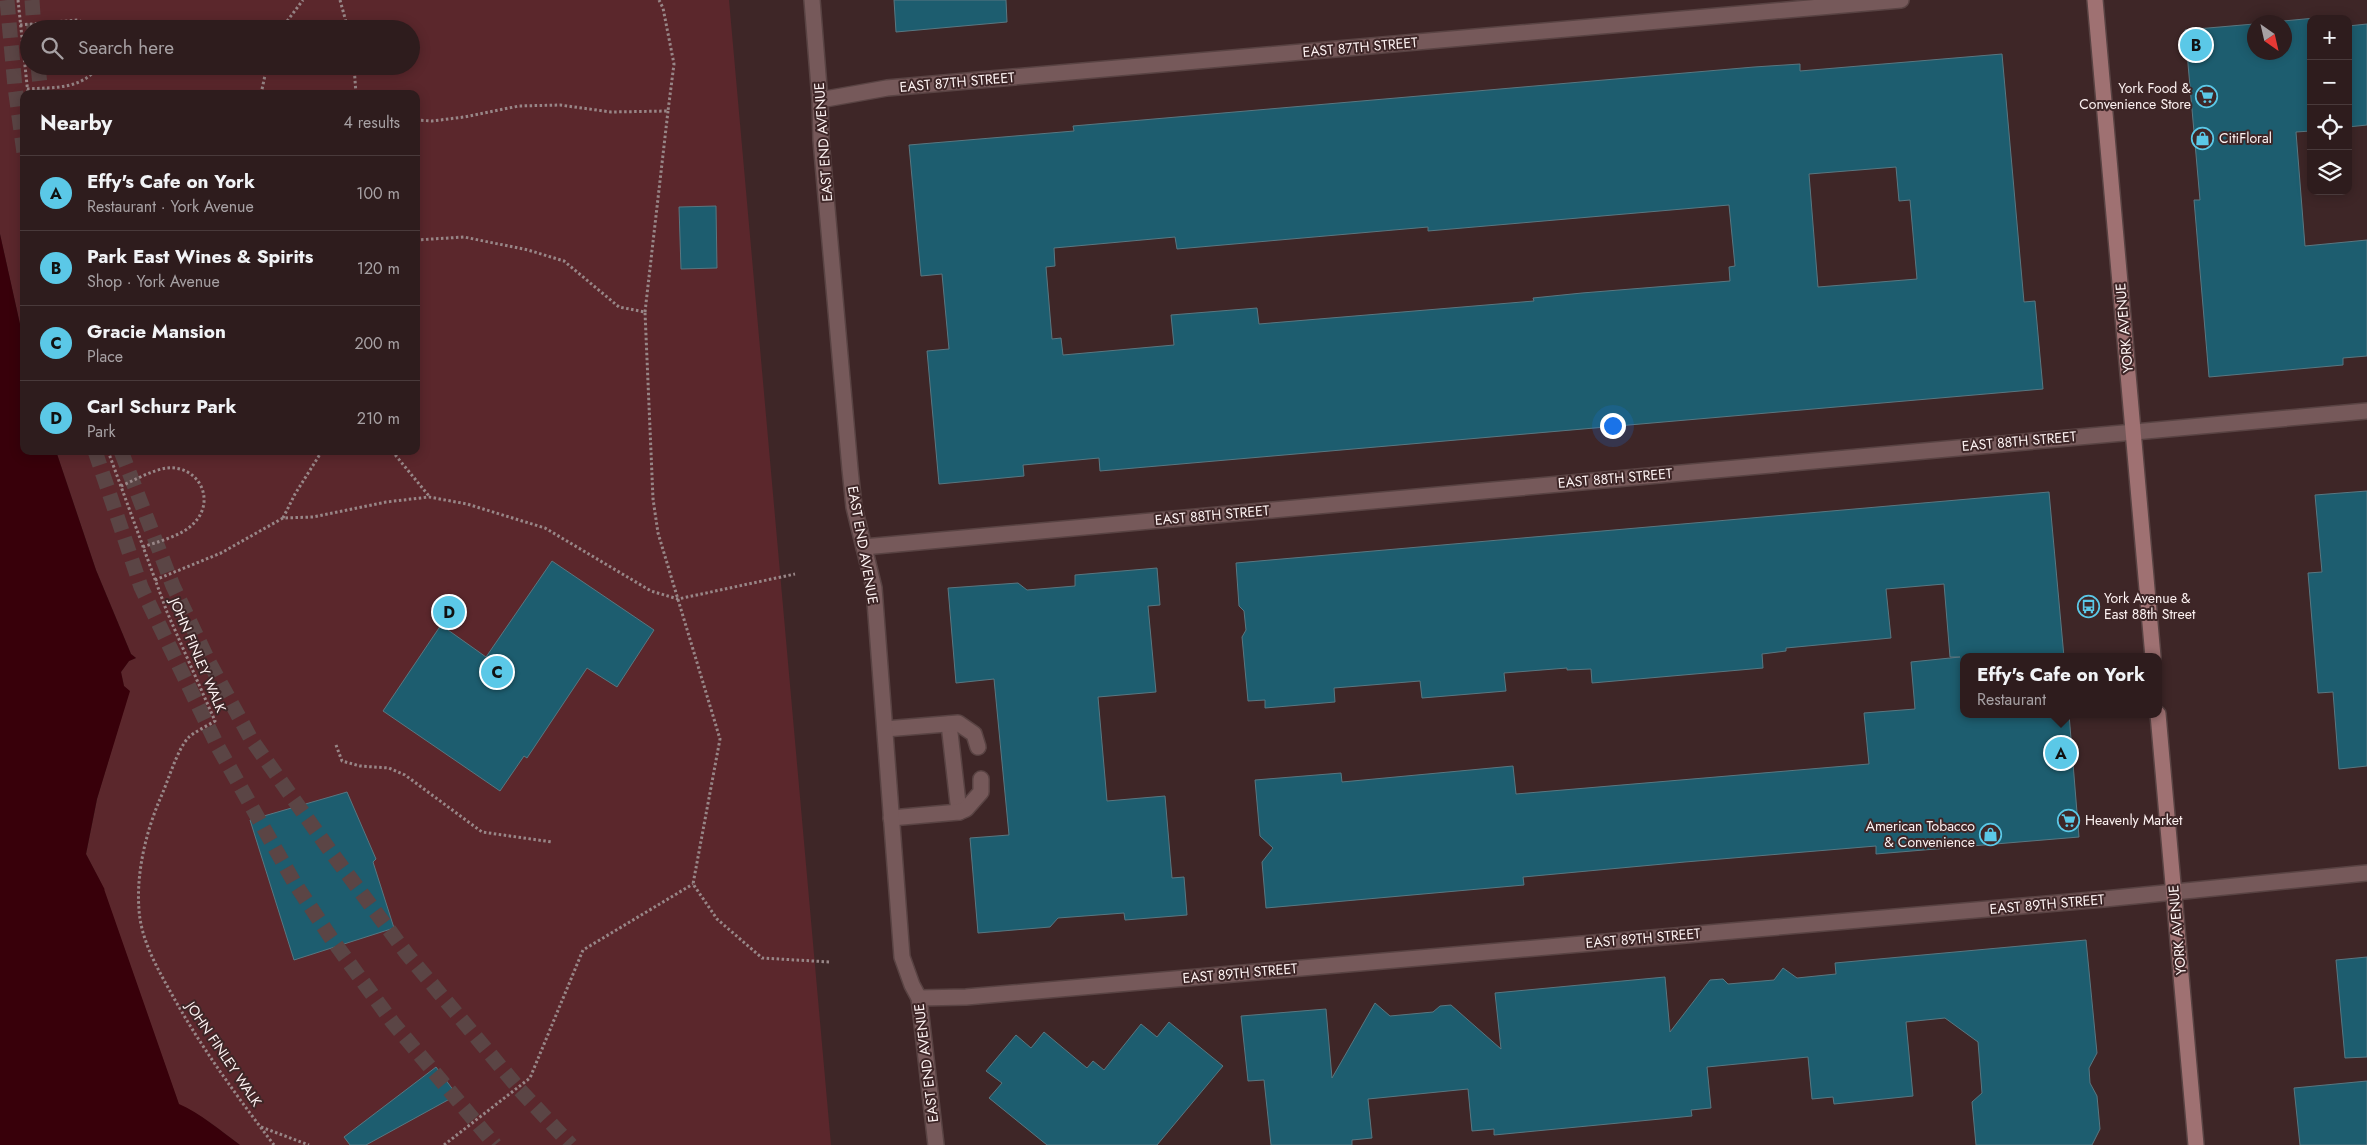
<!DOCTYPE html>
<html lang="en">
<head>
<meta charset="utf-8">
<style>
	:root { --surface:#2e1c1d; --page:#362526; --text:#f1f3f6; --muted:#a7a1a4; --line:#493a3b; --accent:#5bc8e7 }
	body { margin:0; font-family:Jost,sans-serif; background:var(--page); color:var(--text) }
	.controls { position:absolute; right:15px; top:15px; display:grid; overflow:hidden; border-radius:10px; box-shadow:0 2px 12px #0003 }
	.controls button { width:45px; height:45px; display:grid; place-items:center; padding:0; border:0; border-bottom:1px solid var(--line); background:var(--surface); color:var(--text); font:25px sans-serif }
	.compass { position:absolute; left:2247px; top:15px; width:45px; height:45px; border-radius:50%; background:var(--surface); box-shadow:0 2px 12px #0003; rotate:146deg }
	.you { position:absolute; left:1612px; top:425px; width:18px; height:18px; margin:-12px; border:4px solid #fff; border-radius:50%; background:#1a73e8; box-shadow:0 0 0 8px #1a73e833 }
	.badge { display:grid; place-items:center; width:32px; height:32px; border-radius:50%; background:var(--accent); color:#111; font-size:16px; font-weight:700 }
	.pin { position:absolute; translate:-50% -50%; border:2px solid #fff; box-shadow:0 1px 5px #0006 }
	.popup { position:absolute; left:1960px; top:653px; width:202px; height:65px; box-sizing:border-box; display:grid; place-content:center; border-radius:10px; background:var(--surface); filter:drop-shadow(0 1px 4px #0005); font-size:16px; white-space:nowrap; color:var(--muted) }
	.popup b { font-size:19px; color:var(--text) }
	.popup::after { content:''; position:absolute; left:50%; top:100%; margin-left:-10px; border:10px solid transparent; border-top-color:var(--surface) }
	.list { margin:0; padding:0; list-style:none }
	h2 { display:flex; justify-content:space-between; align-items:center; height:65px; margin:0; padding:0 20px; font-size:21px }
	h2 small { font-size:16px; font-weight:400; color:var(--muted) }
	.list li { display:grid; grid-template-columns:32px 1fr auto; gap:15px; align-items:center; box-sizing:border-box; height:75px; padding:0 20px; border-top:1px solid var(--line) }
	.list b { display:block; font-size:19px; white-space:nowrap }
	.list p { margin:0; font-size:16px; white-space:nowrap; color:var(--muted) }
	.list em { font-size:16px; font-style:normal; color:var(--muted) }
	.icon { flex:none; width:28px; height:28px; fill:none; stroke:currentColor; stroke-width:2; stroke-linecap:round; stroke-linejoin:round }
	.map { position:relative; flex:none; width:2367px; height:1145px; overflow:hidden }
	.search { position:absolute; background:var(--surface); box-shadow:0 2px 12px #0003; left:20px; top:20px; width:400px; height:55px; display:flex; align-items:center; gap:12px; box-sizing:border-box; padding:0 18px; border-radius:28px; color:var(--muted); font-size:19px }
	.panel { position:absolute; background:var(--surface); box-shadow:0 2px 12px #0003; left:20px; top:90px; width:400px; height:365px; border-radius:10px }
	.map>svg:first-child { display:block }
	.green { fill:#5b272c; fill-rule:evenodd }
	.water { fill:#38000a }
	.building { fill:#1d5d6f; stroke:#597781; fill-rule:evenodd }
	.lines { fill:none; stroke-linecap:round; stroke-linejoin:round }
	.highway-tunnel { stroke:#5b4545; stroke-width:15; stroke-dasharray:15 8; stroke-linecap:butt }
	.lane-casing { stroke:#594343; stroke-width:18 }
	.street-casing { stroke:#594343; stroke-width:18 }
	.secondary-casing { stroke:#594343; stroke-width:18 }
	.path { stroke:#988687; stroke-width:3; stroke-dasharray:2.5 2.5; stroke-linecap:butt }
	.lane { stroke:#76595a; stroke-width:15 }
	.street { stroke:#76595a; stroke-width:15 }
	.secondary { stroke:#9f7172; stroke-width:15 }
	.labels { text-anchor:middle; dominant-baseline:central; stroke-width:4; stroke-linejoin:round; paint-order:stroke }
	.street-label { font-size:14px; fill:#fdf2f2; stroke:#3e2627 }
	.poi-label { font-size:14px; fill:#fdf2f2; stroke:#3e2627; text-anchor:start }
</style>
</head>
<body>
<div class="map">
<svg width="2367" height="1145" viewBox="0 0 2367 1145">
	<rect width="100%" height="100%" fill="#3e2627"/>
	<path class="green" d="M 0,0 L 729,0 L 831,1145 L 240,1145 C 221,1131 200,1113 179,1105 L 102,885 L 86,854 L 97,799 L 129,691 L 124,686 L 121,672 L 129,661 L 136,658 L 131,654 L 96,570 L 56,451 L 416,451 L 416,94 L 24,94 L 24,342 L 0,234 ZM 29,29 L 411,29 L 411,66 L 29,66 Z"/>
	<path class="water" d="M 0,234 L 24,342 L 24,451 L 56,451 L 96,570 L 131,654 L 136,658 L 129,661 L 121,672 L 124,686 L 130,691 L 97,799 L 86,854 L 105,890 L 104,889 L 179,1104 C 200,1113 221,1131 240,1145 L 0,1145 Z"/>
	<g class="building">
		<path d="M 894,0 L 1006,0 L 1007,22 L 896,32 Z"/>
		<path d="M 2315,18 L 2311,19 L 2311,131 L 2296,132 L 2305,246 L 2367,240 L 2367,356 L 2343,358 L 2343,365 L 2209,377 L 2194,200 L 2200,200 L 2185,30 L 2254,24 L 2254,52 L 2284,52 L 2284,22 L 2273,22 Z"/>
		<path d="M 2367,24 L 2367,125 L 2348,127 L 2348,26 Z"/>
		<path d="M 2002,54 L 2024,302 L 2035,301 L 2043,389 L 1100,471 L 1099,458 L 1023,465 L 1024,476 L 939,484 L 927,351 L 949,349 L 942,274 L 921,276 L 909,145 L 1074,131 L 1073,126 L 1754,67 L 1800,64 L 1800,71 ZM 1896,167 L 1899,201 L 1910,200 L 1917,279 L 1818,287 L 1809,174 ZM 1729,205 L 1735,266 L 1729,267 L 1730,281 L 1582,293 L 1533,298 L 1534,301 L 1259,324 L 1257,308 L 1171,315 L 1174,345 L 1063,355 L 1061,338 L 1052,339 L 1046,267 L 1055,266 L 1054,248 L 1175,237 L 1177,249 L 1428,227 L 1428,231 Z"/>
		<path d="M 716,206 L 717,268 L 681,269 L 679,207 Z"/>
		<path d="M 2367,491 L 2367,766 L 2339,769 L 2333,692 L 2318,693 L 2308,573 L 2322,572 L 2315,495 Z"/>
		<path d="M 2049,492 L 2064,657 L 1964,657 L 1964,714 L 2069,714 L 2079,837 L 1876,854 L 1876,846 L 1685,862 L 1523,877 L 1524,885 L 1266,908 L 1262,862 L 1273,848 L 1260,836 L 1255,780 L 1341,773 L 1342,782 L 1513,766 L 1516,794 L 1869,764 L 1864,713 L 1915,709 L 1911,662 L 1960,657 L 1950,657 L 1944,584 L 1886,589 L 1891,638 L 1786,648 L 1786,651 L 1762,654 L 1763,668 L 1592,683 L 1591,669 L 1567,670 L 1567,668 L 1504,673 L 1506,691 L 1422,698 L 1420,681 L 1334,688 L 1335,702 L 1265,708 L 1265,700 L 1248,701 L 1242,637 L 1246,630 L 1244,611 L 1239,606 L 1236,563 Z"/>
		<path d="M 552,561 L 654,630 L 617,687 L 587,668 L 527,758 L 524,756 L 500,791 L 383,711 L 441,625 L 486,657 Z"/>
		<path d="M 1157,568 L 1160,605 L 1148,606 L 1156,692 L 1098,697 L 1107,801 L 1165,796 L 1172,878 L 1184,877 L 1187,915 L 1125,920 L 1124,913 L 1058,918 L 1050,927 L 978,933 L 970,838 L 1009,835 L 994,679 L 956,683 L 948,588 L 1018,583 L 1027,590 L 1075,586 L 1075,575 Z"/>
		<path d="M 347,792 L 376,859 L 373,862 L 394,928 L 294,960 L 250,820 Z"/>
		<path d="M 2086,940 L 2097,1053 L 2089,1068 L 2090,1083 L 2097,1096 L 2100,1129 L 2092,1145 L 1976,1145 L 1972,1102 L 1982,1093 L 1978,1042 L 1945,1018 L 1906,1022 L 1913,1096 L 1834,1104 L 1833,1097 L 1812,1099 L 1808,1057 L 1707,1067 L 1711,1108 L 1691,1110 L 1692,1116 L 1494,1135 L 1494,1129 L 1472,1131 L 1468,1089 L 1368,1099 L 1372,1138 L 1352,1140 L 1352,1145 L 1271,1145 L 1264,1080 L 1248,1081 L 1241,1016 L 1326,1009 L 1332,1078 L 1375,1003 L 1390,1016 L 1433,1012 L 1440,1006 L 1451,1005 L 1501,1049 L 1495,993 L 1665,977 L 1670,1032 L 1710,980 L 1723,979 L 1728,984 L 1774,980 L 1783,968 L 1797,978 L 1836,974 L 1835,963 Z"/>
		<path d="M 2367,957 L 2367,1057 L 2345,1058 L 2336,960 Z"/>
		<path d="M 1169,1022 L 1223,1066 L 1157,1145 L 1047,1145 L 989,1098 L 1002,1083 L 986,1071 L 1016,1035 L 1031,1048 L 1044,1032 L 1087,1068 L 1093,1061 L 1104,1070 L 1141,1024 L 1157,1037 Z"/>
		<path d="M 436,1067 L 457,1095 L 366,1145 L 350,1145 L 344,1137 Z"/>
		<path d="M 2367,1081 L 2367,1145 L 2300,1145 L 2294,1088 Z"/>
	</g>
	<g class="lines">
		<g class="highway-tunnel">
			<path d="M 7,0 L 15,87 L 24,153"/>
			<path d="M 32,0 L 34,29"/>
			<path d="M 38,66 L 41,94"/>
			<path d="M 95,451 L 141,587 L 218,747 L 294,882 L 331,938 L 393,1023 L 495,1145"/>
			<path d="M 121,451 L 173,586 L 209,662 L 251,739 L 331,852 L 407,954 L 520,1090 L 571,1145"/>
		</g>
		<defs>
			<g id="lane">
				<path d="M 949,724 L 959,812"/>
				<path d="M 885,729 L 958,723 L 974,734 L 978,747"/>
				<path d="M 891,818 L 959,812 L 966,809 L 981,792 L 981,779"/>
			</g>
			<g id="street">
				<path d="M 812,0 L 820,100 L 821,140 L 850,469 L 854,507 L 874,588 L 902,957 L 912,985 L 919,998 L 936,1145"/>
				<path d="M 820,100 L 887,88 L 1901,0"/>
				<path d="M 864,547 L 2367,411"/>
				<path d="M 919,998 L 966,997 L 2104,899 L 2367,873"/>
			</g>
			<g id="secondary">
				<path d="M 2095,0 L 2153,657"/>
				<path d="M 2158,714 L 2196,1145"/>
			</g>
		</defs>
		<use href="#lane" class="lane-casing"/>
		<use href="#street" class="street-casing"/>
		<use href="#secondary" class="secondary-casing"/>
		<g class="path">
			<path d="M 18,0 L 28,94"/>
			<path d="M 340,0 L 348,29"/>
			<path d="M 20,25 L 78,20 L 95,29"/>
			<path d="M 281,29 L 303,0"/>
			<path d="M 354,66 L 356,94"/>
			<path d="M 27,89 C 55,87 81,90 99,66"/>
			<path d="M 261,94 L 267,66"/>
			<path d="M 416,120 L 432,121 L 464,117 L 519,106 L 560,105 L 611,112 L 668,111 L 674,64 L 663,8 L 659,0"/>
			<path d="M 416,240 L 464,237 L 528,250 L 564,261 L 619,307 L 645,312 L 653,499 L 658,533 L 720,739 L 693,884 L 717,919 L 762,958 L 830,962"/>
			<path d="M 645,312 L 668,111"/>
			<path d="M 108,451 L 167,612 L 215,721 C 207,726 196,731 189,737 C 177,749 168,782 160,799 C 146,832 136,873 139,910 C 141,939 156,966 170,991 C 200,1046 236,1095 274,1145"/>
			<path d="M 392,451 L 429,496"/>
			<path d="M 121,486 C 135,480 152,470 167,468 C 198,465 216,499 195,522 C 183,536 159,541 143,547"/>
			<path d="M 283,518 L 295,494 L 322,451"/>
			<path d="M 155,580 L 221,553 L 283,518 L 313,517 L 386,502 L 429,497 L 467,504 L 545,528 L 651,591 L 678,599 L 795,574"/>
			<path d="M 336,745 L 342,761 L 360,766 L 389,768 L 405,775 L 482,832 L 552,842"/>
			<path d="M 261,1127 L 309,1145"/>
			<path d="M 444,1145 L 530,1078 L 583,950 L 693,884"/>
		</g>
		<use href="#lane" class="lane"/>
		<use href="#street" class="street"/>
		<use href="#secondary" class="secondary"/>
	</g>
	<defs>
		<symbol id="supermarket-ring" viewBox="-11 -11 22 22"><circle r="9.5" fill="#3e2627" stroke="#5bc8e7" stroke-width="1.5"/><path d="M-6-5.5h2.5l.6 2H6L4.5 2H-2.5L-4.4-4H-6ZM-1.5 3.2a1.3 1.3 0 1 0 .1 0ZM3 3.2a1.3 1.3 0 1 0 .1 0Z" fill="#5bc8e7"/></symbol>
		<symbol id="shop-ring" viewBox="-11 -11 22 22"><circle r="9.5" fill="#3e2627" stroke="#5bc8e7" stroke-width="1.5"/><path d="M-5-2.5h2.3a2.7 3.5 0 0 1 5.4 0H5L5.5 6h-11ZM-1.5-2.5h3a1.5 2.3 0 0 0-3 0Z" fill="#5bc8e7"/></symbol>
		<symbol id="bus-ring" viewBox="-11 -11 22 22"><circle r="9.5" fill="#3e2627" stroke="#5bc8e7" stroke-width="1.5"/><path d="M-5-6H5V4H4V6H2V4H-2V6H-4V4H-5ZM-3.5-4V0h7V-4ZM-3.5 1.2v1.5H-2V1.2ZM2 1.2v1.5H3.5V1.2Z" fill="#5bc8e7"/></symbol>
	</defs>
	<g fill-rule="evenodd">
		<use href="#supermarket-ring" x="2194" y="84" width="25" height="25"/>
		<use href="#shop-ring" x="2190" y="126" width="25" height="25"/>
		<use href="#bus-ring" x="2076" y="594" width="25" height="25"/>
		<use href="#supermarket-ring" x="2056" y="808" width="25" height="25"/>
		<use href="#shop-ring" x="1978" y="822" width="25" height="25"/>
	</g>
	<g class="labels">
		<g class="street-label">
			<text transform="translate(1360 47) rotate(-5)">EAST 87TH STREET</text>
			<text transform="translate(957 82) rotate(-5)">EAST 87TH STREET</text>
			<text transform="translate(823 142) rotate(-94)">EAST END AVENUE</text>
			<text transform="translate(2124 328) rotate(-95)">YORK AVENUE</text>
			<text transform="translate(2019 441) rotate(-5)">EAST 88TH STREET</text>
			<text transform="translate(1615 478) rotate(-5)">EAST 88TH STREET</text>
			<text transform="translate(1212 515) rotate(-5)">EAST 88TH STREET</text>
			<text transform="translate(863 545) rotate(80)">EAST END AVENUE</text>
			<text transform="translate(198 655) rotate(67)">JOHN FINLEY WALK</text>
			<text transform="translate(2047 904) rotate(-5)">EAST 89TH STREET</text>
			<text transform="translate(2177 930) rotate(-95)">YORK AVENUE</text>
			<text transform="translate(1643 938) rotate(-5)">EAST 89TH STREET</text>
			<text transform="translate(1240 973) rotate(-5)">EAST 89TH STREET</text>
			<text transform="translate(224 1054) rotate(56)">JOHN FINLEY WALK</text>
			<text transform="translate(926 1063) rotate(-97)">EAST END AVENUE</text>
		</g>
		<g class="poi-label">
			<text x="2191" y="88" text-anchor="end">York Food &amp;<tspan x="2191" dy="16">Convenience Store</tspan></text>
			<text x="2219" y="138">CitiFloral</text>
			<text x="2104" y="598">York Avenue &amp;<tspan x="2104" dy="16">East 88th Street</tspan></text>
			<text x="2085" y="820">Heavenly Market</text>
			<text x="1975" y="826" text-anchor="end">American Tobacco<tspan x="1975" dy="16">&amp; Convenience</tspan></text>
		</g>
	</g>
</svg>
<div class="controls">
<button>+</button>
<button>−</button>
<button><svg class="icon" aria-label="locate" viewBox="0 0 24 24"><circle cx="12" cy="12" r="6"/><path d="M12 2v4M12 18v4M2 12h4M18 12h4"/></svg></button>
<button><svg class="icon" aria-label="layers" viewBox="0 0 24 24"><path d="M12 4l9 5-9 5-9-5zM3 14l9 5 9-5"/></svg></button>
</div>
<svg class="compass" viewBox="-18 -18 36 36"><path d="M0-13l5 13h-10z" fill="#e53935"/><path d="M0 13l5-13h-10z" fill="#a7a1a4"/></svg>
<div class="you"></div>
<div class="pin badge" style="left:2061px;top:753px">A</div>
<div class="popup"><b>Effy's Cafe on York</b>Restaurant</div>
<div class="pin badge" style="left:2196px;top:45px">B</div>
<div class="pin badge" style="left:497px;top:672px">C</div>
<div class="pin badge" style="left:449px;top:612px">D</div>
<div class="search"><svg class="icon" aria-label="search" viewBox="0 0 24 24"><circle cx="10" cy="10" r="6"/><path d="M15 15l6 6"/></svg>Search here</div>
<section class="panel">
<h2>Nearby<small>4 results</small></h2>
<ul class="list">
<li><span class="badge">A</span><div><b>Effy's Cafe on York</b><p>Restaurant · York Avenue</p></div><em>100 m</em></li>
<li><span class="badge">B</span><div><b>Park East Wines &amp; Spirits</b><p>Shop · York Avenue</p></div><em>120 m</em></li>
<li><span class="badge">C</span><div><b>Gracie Mansion</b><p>Place</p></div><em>200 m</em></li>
<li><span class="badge">D</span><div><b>Carl Schurz Park</b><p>Park</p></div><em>210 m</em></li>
</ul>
</section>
</div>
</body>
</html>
